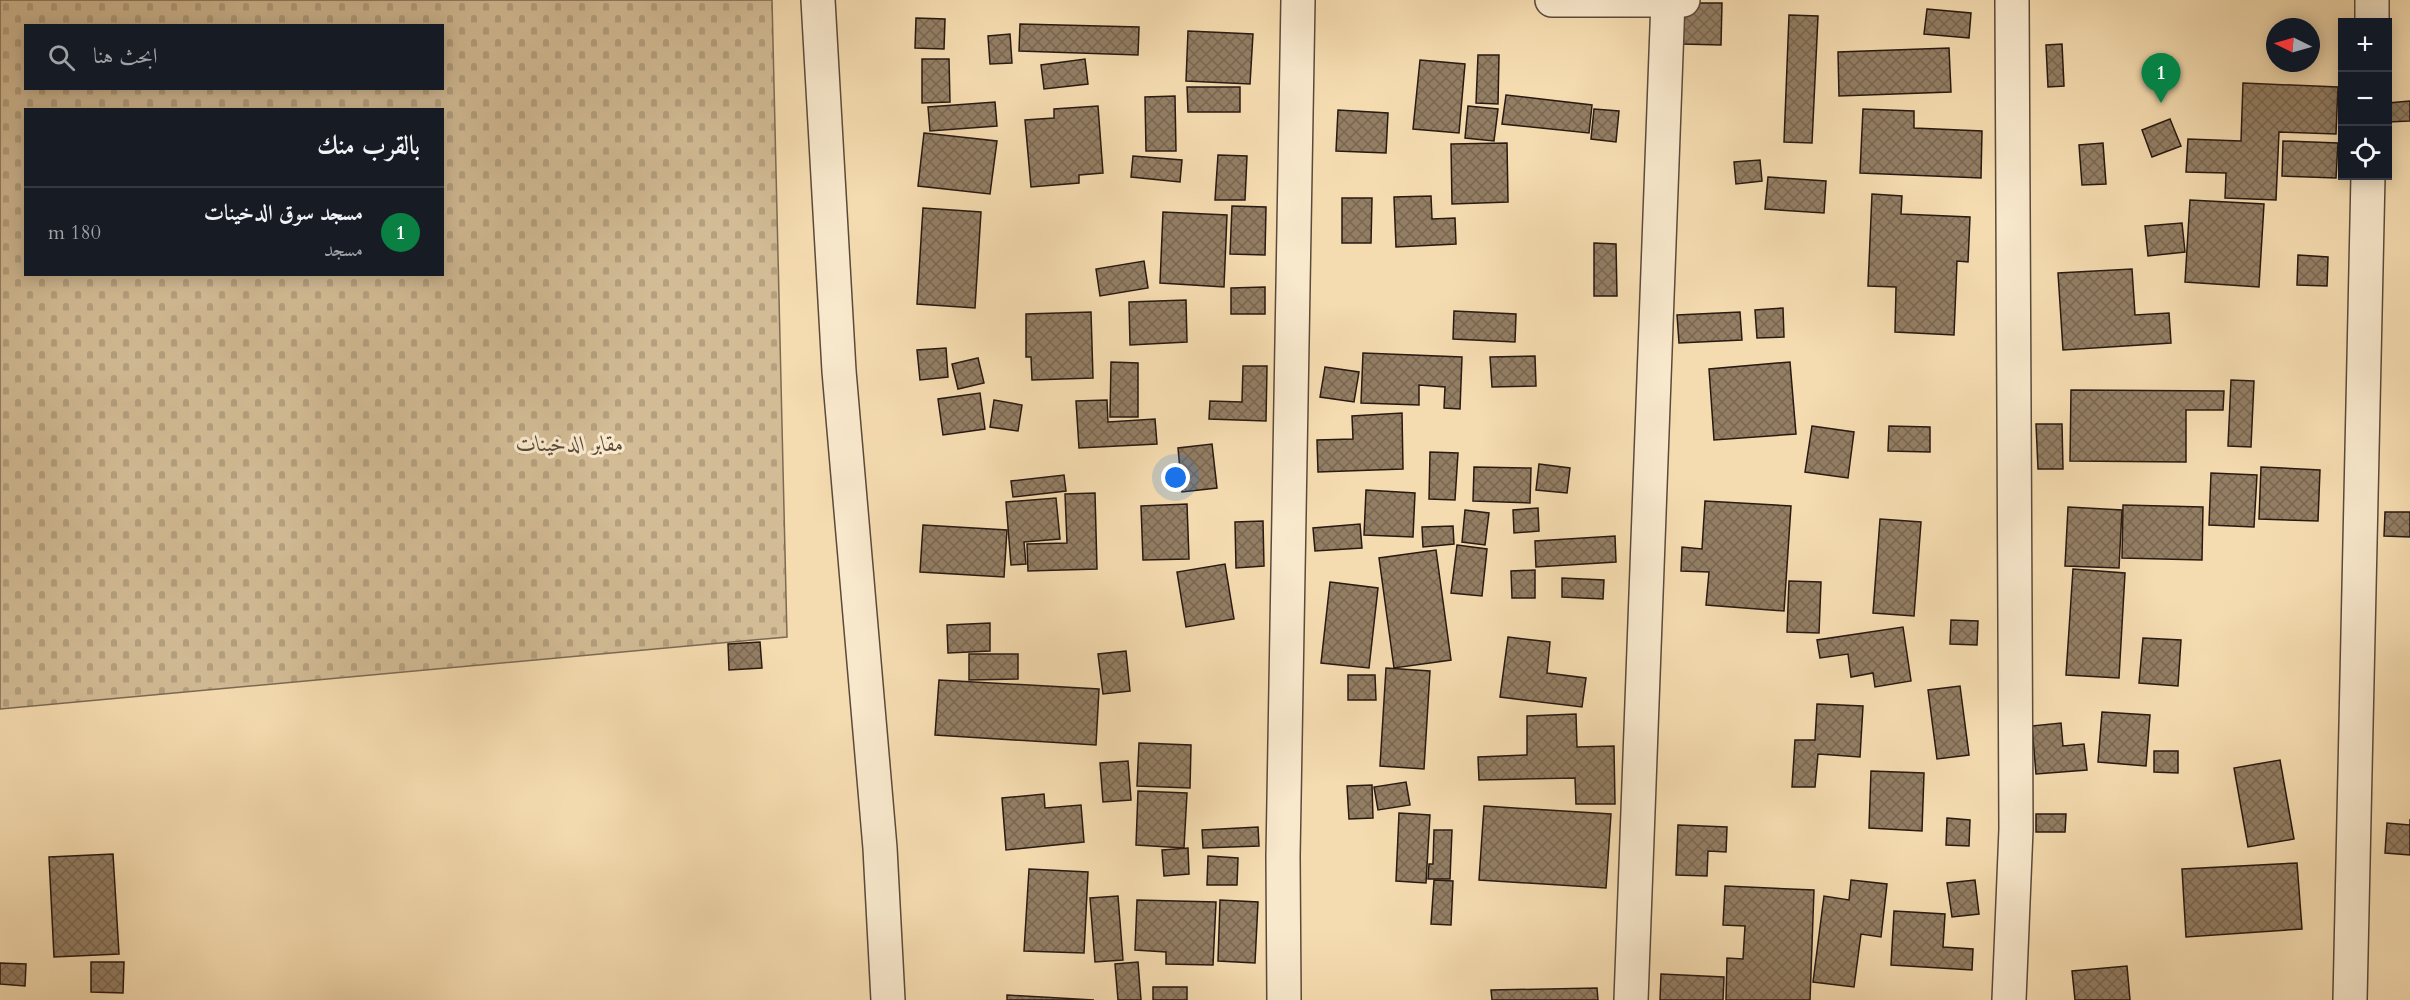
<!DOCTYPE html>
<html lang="ar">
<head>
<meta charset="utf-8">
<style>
	:root { --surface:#171b24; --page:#20242c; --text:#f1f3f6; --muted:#9ea1a6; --line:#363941; --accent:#0b8043 }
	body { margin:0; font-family:Cardo,Amiri,serif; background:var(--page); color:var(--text); direction:rtl }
	.controls { position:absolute; right:18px; top:18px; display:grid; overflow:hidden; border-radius:0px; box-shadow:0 3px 15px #0003 }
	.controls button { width:54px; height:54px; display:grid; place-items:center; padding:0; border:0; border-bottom:2px solid var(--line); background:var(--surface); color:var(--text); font:30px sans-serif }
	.compass { position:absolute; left:2266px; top:18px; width:54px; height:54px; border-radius:50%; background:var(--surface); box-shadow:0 3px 15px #0003; rotate:275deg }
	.you { position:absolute; left:1176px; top:478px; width:21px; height:21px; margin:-15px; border:4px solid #fff; border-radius:50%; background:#1a73e8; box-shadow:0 0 0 9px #1a73e833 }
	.badge { display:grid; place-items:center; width:39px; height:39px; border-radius:50%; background:var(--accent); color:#fff; font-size:20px; font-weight:700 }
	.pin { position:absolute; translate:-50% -50px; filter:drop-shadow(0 2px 3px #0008) }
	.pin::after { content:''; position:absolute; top:32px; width:21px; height:18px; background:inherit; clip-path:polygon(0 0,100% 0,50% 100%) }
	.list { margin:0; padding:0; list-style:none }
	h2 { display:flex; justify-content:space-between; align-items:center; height:78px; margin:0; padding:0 24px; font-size:26px }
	h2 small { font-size:20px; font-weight:400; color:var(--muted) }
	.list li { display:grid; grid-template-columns:39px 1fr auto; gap:18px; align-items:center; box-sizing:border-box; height:90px; padding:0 24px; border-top:2px solid var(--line) }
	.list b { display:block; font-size:22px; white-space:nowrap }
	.list p { margin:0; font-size:20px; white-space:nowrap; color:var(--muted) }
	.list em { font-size:20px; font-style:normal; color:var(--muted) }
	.icon { flex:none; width:33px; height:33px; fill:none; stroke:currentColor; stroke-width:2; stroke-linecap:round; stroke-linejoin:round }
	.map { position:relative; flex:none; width:2410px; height:1000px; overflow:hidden; direction:ltr }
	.search { position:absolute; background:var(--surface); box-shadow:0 3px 15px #0003; left:24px; top:24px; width:420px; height:66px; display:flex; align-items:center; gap:15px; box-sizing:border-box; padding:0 21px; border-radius:0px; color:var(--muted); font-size:22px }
	.panel { position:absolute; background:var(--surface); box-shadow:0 3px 15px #0003; left:24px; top:108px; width:420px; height:168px; border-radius:0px; direction:rtl }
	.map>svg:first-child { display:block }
	.cemetery { fill:url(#cemetery-stones); stroke:#7d6a54; stroke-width:1.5; fill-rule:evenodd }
	.building { fill:url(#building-cross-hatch); stroke:#281912; stroke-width:1.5 }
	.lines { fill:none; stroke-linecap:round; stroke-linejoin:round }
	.minor-casing { stroke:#5b4a3a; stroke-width:36 }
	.minor { stroke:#f8e8cc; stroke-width:33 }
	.labels { text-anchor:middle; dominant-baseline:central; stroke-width:6; stroke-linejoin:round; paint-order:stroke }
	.park-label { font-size:22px; font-style:italic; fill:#5b4a39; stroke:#f8e8cc }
</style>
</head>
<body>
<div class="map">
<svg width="2410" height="1000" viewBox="0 0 2410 1000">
	<defs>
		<pattern id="cemetery-stones" width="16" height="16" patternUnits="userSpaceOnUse" patternTransform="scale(1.5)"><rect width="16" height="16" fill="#d2bb95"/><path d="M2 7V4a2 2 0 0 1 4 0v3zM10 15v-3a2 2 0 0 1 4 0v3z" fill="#b4a07f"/></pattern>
		<pattern id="building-cross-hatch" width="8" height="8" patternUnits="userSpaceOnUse" patternTransform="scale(1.5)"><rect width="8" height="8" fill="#937e64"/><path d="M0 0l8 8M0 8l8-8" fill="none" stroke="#786651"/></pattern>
	</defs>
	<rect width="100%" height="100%" fill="#f5dcb0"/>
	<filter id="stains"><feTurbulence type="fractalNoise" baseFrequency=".00333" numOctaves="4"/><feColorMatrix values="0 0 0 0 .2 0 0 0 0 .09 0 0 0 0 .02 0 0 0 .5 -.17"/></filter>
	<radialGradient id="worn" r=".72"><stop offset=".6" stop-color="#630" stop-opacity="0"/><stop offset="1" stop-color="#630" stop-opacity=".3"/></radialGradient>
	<path class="cemetery" d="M 0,0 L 772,0 L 787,637 L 0,709 ZM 26,26 L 442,26 L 442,88 L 26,88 ZM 26,110 L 442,110 L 442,274 L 26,274 Z"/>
	<g class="building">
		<path d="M 1684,3 L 1722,3 L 1721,45 L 1682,44 Z"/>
		<path d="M 1927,9 L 1971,13 L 1969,38 L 1924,34 Z"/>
		<path d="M 1789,15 L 1818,16 L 1812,143 L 1784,142 Z"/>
		<path d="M 916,18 L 945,19 L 944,49 L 915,48 Z"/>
		<path d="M 1020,24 L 1139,27 L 1138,55 L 1019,51 Z"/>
		<path d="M 1188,31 L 1253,34 L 1250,84 L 1186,81 Z"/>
		<path d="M 1010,34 L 1012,63 L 990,64 L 988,36 Z"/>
		<path d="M 2062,44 L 2064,86 L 2048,87 L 2046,45 Z"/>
		<path d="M 1949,48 L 1951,92 L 1839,96 L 1838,52 Z"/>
		<path d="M 1478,55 L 1499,55 L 1498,104 L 1476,103 Z"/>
		<path d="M 922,59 L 949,59 L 950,102 L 922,103 Z"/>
		<path d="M 1085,59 L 1088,84 L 1044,89 L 1041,65 Z"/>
		<path d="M 1420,60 L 1465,64 L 1459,133 L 1413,129 Z"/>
		<path d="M 2243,83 L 2338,87 L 2336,134 L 2279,132 L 2276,200 L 2225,198 L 2226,173 L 2186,172 L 2188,139 L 2241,141 Z"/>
		<path d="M 1187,87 L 1240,87 L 1240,112 L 1188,112 Z"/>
		<path d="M 1506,95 L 1592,105 L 1589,133 L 1502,124 Z"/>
		<path d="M 1175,96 L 1176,151 L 1146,151 L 1145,97 Z"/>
		<path d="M 2410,101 L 2410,121 L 2388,122 L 2388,103 Z"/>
		<path d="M 995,102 L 997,126 L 930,131 L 928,107 Z"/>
		<path d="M 1098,106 L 1103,173 L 1079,175 L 1079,183 L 1031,187 L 1025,120 L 1054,118 L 1054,109 Z"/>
		<path d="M 1468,106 L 1498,109 L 1494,141 L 1465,138 Z"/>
		<path d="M 1594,109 L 1619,111 L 1616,142 L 1591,139 Z"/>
		<path d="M 1863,109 L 1914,111 L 1914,128 L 1982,131 L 1981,178 L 1860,173 Z"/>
		<path d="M 1338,110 L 1388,113 L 1386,153 L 1336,151 Z"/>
		<path d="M 2170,119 L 2181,146 L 2152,157 L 2142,130 Z"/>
		<path d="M 924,133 L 997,141 L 990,194 L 918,186 Z"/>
		<path d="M 2283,141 L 2338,143 L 2336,178 L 2282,176 Z"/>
		<path d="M 1507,143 L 1508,202 L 1452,204 L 1451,144 Z"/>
		<path d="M 2103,143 L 2106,184 L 2082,185 L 2079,145 Z"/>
		<path d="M 1218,155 L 1247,156 L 1245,200 L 1215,200 Z"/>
		<path d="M 1133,156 L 1182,160 L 1180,182 L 1131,177 Z"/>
		<path d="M 1760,160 L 1762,181 L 1736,184 L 1734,162 Z"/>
		<path d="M 1768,177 L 1826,181 L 1824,213 L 1765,209 Z"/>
		<path d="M 1872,194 L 1902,196 L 1901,214 L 1970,217 L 1968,262 L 1957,261 L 1954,335 L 1895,332 L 1896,287 L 1868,286 Z"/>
		<path d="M 1431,196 L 1432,219 L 1455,218 L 1456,244 L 1396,247 L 1394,197 Z"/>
		<path d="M 1342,198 L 1372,198 L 1371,243 L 1342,243 Z"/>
		<path d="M 2190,200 L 2264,204 L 2259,287 L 2185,282 Z"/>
		<path d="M 1232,206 L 1266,207 L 1265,255 L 1230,254 Z"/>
		<path d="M 923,208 L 981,212 L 975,308 L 917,304 Z"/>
		<path d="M 1163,212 L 1227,215 L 1224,287 L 1160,283 Z"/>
		<path d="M 2182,223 L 2185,252 L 2148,256 L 2145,226 Z"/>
		<path d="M 1594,243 L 1616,244 L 1617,296 L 1594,296 Z"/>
		<path d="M 2298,255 L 2328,257 L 2327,286 L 2297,285 Z"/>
		<path d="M 1144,261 L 1148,288 L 1100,296 L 1096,269 Z"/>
		<path d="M 2132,269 L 2135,315 L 2169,313 L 2171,343 L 2063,350 L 2058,273 Z"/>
		<path d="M 1265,287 L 1265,314 L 1231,314 L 1231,288 Z"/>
		<path d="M 1186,300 L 1187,342 L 1130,345 L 1129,302 Z"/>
		<path d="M 1783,308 L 1784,337 L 1757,338 L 1755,310 Z"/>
		<path d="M 1454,311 L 1516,314 L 1515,342 L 1453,339 Z"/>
		<path d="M 1091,312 L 1093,378 L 1032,380 L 1031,357 L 1026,357 L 1026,314 Z"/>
		<path d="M 1740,312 L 1742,340 L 1679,343 L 1677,315 Z"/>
		<path d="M 946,348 L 948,377 L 920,380 L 917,350 Z"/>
		<path d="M 1363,353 L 1462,357 L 1460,409 L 1444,408 L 1445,387 L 1419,385 L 1419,405 L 1361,403 Z"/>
		<path d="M 1535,356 L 1536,386 L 1492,387 L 1490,357 Z"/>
		<path d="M 978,358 L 984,383 L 958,389 L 952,364 Z"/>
		<path d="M 1111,362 L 1138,363 L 1138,417 L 1110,417 Z"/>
		<path d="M 1790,362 L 1796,434 L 1714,440 L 1709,369 Z"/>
		<path d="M 1243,366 L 1267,366 L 1266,421 L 1209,419 L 1210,401 L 1242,402 Z"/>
		<path d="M 1325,367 L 1359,372 L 1354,402 L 1320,397 Z"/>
		<path d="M 2231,380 L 2254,381 L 2251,447 L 2228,446 Z"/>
		<path d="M 2071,390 L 2224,391 L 2223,410 L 2186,410 L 2186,462 L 2070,461 Z"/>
		<path d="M 980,393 L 985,429 L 943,435 L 938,399 Z"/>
		<path d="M 994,400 L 1022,405 L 1018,431 L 990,427 Z"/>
		<path d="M 1107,400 L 1108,422 L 1155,419 L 1157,444 L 1079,448 L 1076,401 Z"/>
		<path d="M 1402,413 L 1403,469 L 1318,472 L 1317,440 L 1353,439 L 1352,416 Z"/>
		<path d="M 2036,424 L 2062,424 L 2063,469 L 2038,469 Z"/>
		<path d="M 1812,426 L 1854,432 L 1848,478 L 1805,472 Z"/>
		<path d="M 1889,426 L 1930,427 L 1930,452 L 1888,451 Z"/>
		<path d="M 1212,444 L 1217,488 L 1182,492 L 1178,448 Z"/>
		<path d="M 1430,452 L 1458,453 L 1455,500 L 1429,499 Z"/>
		<path d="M 1539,464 L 1570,468 L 1567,493 L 1536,490 Z"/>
		<path d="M 1474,467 L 1531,468 L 1530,503 L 1473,501 Z"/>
		<path d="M 2261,467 L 2320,470 L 2318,521 L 2259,519 Z"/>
		<path d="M 2211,473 L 2257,475 L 2254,527 L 2209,525 Z"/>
		<path d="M 1064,475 L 1066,491 L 1013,497 L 1011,481 Z"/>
		<path d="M 1366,490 L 1415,493 L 1413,537 L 1364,535 Z"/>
		<path d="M 1095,493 L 1097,569 L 1028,571 L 1027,544 L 1067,543 L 1065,494 Z"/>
		<path d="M 1056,498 L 1060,539 L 1024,542 L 1026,564 L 1011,565 L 1006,502 Z"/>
		<path d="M 1705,501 L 1791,506 L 1784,611 L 1706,605 L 1709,572 L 1681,571 L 1682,547 L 1702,549 Z"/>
		<path d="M 1187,504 L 1189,559 L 1143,560 L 1141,506 Z"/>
		<path d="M 2123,505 L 2203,507 L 2202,560 L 2122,558 Z"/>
		<path d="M 2068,507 L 2122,510 L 2119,568 L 2065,566 Z"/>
		<path d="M 1538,508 L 1539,531 L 1514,533 L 1513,510 Z"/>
		<path d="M 1465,510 L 1489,513 L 1485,545 L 1462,542 Z"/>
		<path d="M 2385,512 L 2410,512 L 2410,537 L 2384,536 Z"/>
		<path d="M 1880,519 L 1921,522 L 1914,616 L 1873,613 Z"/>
		<path d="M 1263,521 L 1264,566 L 1236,568 L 1235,522 Z"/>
		<path d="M 1360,524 L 1362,548 L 1315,551 L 1313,528 Z"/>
		<path d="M 923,525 L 1007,530 L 1004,577 L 920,572 Z"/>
		<path d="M 1453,526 L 1454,544 L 1423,547 L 1422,527 Z"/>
		<path d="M 1615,536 L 1616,562 L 1536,567 L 1535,541 Z"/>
		<path d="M 1457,545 L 1487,549 L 1482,596 L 1451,593 Z"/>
		<path d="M 1436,550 L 1451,660 L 1394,668 L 1379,558 Z"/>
		<path d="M 1225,564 L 1234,619 L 1186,627 L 1177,572 Z"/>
		<path d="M 2073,569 L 2125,573 L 2119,678 L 2066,675 Z"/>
		<path d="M 1535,570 L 1535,598 L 1512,598 L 1511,571 Z"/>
		<path d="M 1562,578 L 1604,580 L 1603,599 L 1562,597 Z"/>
		<path d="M 1789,581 L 1821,582 L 1819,633 L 1787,632 Z"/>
		<path d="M 1330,582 L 1378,588 L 1369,668 L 1321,663 Z"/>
		<path d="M 1951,620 L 1978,621 L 1977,645 L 1950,644 Z"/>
		<path d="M 990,623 L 990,651 L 948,653 L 947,625 Z"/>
		<path d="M 1903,627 L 1911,681 L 1875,687 L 1873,673 L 1851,677 L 1848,654 L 1820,658 L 1817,640 Z"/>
		<path d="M 1508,637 L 1550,642 L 1547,673 L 1586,678 L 1582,707 L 1500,697 Z"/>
		<path d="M 2143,638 L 2181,640 L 2178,686 L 2139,683 Z"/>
		<path d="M 760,642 L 762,668 L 729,670 L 728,644 Z"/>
		<path d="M 1126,651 L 1130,691 L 1103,694 L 1098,654 Z"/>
		<path d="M 969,654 L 1018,654 L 1018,679 L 969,680 Z"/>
		<path d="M 1386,668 L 1430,671 L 1424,769 L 1380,766 Z"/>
		<path d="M 1348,675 L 1375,675 L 1376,700 L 1348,700 Z"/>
		<path d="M 939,680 L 1099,689 L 1096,745 L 935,735 Z"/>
		<path d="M 1960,686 L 1969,755 L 1937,759 L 1928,690 Z"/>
		<path d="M 1817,704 L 1863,706 L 1860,757 L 1818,754 L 1815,787 L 1792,787 L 1795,740 L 1815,740 Z"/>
		<path d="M 2102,712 L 2150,715 L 2146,766 L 2098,762 Z"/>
		<path d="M 1576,714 L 1577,747 L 1614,746 L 1615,804 L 1576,804 L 1575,778 L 1479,780 L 1478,757 L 1527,755 L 1527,716 Z"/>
		<path d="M 2061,723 L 2063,746 L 2084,744 L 2087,770 L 2036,774 L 2032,726 Z"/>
		<path d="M 1139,743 L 1191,745 L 1190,788 L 1137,786 Z"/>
		<path d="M 2154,751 L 2178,751 L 2178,773 L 2154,772 Z"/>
		<path d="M 2280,760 L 2294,839 L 2248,847 L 2234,768 Z"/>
		<path d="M 1128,761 L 1131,800 L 1103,802 L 1100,763 Z"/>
		<path d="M 1871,771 L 1924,773 L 1922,831 L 1869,828 Z"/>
		<path d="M 1406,782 L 1410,805 L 1378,810 L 1374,787 Z"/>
		<path d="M 1372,785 L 1373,818 L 1349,819 L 1347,786 Z"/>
		<path d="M 1138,791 L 1187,793 L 1184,848 L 1136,845 Z"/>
		<path d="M 1044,794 L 1045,808 L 1081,805 L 1084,842 L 1006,850 L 1002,798 Z"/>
		<path d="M 1484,806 L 1611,814 L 1606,888 L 1479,880 Z"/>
		<path d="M 1399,813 L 1430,815 L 1426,883 L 1396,881 Z"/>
		<path d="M 2036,814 L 2066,814 L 2065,832 L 2036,832 Z"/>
		<path d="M 1947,818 L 1970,820 L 1969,846 L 1946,845 Z"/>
		<path d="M 2410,819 L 2410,855 L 2385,853 L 2387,823 L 2410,825 Z"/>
		<path d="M 1678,825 L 1727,827 L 1726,852 L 1708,851 L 1707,876 L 1676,875 Z"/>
		<path d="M 1258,827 L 1259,846 L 1203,848 L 1202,830 Z"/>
		<path d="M 1434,830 L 1452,830 L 1450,879 L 1428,879 L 1429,864 L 1433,864 Z"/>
		<path d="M 1188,848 L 1189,874 L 1164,876 L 1162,850 Z"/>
		<path d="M 113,854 L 119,954 L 54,957 L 49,857 Z"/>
		<path d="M 1208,856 L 1238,858 L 1237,885 L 1207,885 Z"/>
		<path d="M 2297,863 L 2302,929 L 2186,937 L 2182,869 Z"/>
		<path d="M 1029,869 L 1088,872 L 1084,953 L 1024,951 Z"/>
		<path d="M 1434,880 L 1453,881 L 1451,925 L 1431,924 Z"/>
		<path d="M 1851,880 L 1887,884 L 1881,937 L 1861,934 L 1854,987 L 1813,982 L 1824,896 L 1849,900 Z"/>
		<path d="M 1975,880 L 1979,914 L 1952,917 L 1947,883 Z"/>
		<path d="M 1725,886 L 1814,890 L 1810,1000 L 1726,1000 L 1727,958 L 1743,959 L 1745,926 L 1723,925 Z"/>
		<path d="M 1118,896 L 1123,960 L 1095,962 L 1090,898 Z"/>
		<path d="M 1137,900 L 1216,902 L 1213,965 L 1166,964 L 1166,952 L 1135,950 Z"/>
		<path d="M 1220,900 L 1258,902 L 1255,963 L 1218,961 Z"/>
		<path d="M 1894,911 L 1945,914 L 1943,947 L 1973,949 L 1972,970 L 1891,965 Z"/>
		<path d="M 91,962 L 124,962 L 123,993 L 91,992 Z"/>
		<path d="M 1138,962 L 1141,1000 L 1118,1000 L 1115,964 Z"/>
		<path d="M 0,963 L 26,964 L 25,986 L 0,984 Z"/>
		<path d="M 2127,966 L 2130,1000 L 2075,1000 L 2072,971 Z"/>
		<path d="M 1661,974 L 1724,977 L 1723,1000 L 1660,1000 Z"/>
		<rect x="1153" y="987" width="34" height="13"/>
		<path d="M 1597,988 L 1598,1000 L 1492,1000 L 1491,990 Z"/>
		<path d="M 1007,995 L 1094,1000 L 1007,1000 Z"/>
	</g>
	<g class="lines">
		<defs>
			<g id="minor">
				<path d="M 818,0 L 839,371 L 880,848 L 888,1000"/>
				<path d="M 1552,0 L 1683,0"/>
				<path d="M 2372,22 L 2372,0"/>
				<path d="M 1284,1000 L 1283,856 L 1298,0"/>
				<path d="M 1631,1000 L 1668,0"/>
				<path d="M 2009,1000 L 2016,829 L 2012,0"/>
				<path d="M 2350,1000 L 2368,176"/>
			</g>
		</defs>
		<use href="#minor" class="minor-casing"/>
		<use href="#minor" class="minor"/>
	</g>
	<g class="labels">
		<g class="park-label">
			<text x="570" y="444">مقابر الدخينات</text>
		</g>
	</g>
	<rect width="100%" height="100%" filter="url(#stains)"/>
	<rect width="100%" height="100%" fill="url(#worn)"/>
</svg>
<div class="controls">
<button>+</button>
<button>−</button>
<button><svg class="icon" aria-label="locate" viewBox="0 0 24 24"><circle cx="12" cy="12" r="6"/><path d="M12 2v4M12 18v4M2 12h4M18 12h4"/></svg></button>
</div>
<svg class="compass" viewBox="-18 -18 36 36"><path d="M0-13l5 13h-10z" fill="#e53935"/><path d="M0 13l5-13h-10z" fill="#9ea1a6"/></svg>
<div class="you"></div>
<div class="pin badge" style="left:2161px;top:103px">1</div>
<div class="search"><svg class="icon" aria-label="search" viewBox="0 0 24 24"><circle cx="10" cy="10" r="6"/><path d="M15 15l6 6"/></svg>ابحث هنا</div>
<section class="panel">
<h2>بالقرب منك<small></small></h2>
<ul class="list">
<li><span class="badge">1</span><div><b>مسجد سوق الدخينات</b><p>مسجد</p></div><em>180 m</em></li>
</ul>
</section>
</div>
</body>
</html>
